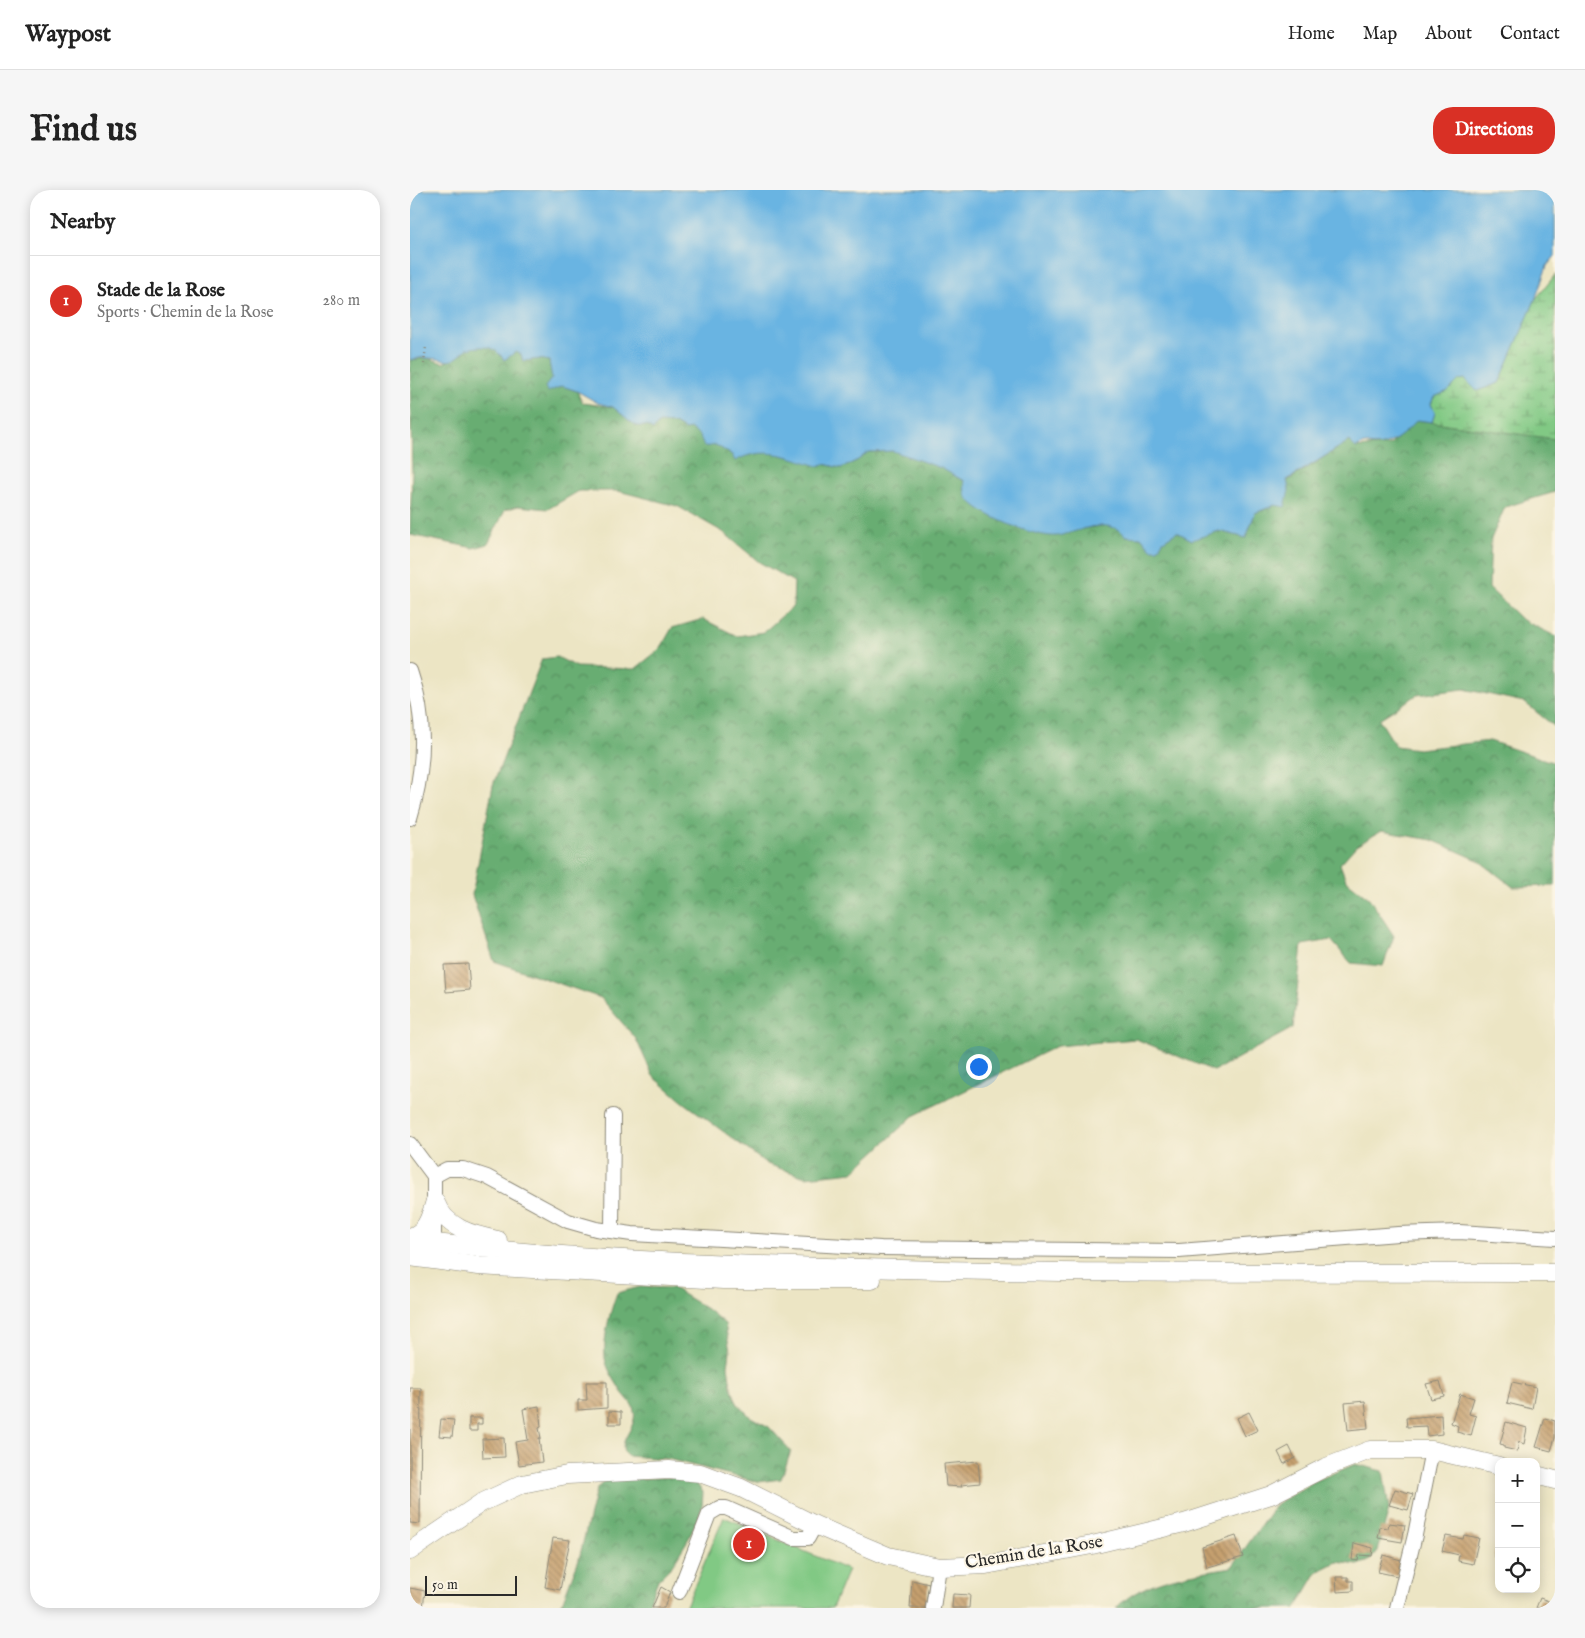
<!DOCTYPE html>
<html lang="en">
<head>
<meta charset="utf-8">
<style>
	:root { --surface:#fff; --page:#f6f6f6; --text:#222; --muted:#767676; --line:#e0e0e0; --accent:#d93025 }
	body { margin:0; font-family:"IM FELL English",serif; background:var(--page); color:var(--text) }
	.controls { position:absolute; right:15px; bottom:15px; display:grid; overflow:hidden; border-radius:10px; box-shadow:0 2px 12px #0003 }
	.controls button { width:45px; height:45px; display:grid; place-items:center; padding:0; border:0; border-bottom:1px solid var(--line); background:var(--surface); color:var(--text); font:25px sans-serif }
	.scale { position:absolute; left:15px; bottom:12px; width:92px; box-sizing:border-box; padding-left:5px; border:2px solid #2b2b2b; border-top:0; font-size:14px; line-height:18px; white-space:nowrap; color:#2b2b2b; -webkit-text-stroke:4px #fcf5e5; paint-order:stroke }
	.you { position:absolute; left:568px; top:876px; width:18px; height:18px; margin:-12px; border:4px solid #fff; border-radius:50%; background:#1a73e8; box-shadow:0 0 0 8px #1a73e833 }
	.badge { display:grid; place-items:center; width:32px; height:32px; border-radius:50%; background:var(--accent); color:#fff; font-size:16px; font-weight:700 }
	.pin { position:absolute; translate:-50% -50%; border:2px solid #fff; box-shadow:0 1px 5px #0006 }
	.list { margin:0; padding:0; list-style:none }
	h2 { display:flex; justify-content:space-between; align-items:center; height:65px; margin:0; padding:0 20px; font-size:21px }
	h2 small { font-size:16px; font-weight:400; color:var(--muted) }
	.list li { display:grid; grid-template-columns:32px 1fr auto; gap:15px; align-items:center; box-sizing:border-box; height:90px; padding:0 20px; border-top:1px solid var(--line) }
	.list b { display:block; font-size:19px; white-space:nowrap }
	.list p { margin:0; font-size:16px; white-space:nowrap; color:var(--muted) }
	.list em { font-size:16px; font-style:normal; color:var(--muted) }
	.icon { flex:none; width:28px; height:28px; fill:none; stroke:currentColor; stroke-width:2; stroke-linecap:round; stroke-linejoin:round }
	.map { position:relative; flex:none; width:1145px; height:1418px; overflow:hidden; border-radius:20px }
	header { display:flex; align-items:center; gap:30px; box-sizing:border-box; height:70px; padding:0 25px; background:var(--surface); border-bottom:1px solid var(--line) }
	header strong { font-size:24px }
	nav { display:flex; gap:28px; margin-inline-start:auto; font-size:18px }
	.intro { display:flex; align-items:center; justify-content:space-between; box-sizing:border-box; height:120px; padding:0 30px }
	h1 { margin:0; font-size:35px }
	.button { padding:12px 22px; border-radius:20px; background:var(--accent); color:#fff; font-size:18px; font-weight:700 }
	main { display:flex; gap:30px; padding:0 30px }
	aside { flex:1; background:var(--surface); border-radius:20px; box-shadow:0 2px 12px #0003 }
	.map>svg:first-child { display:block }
	.green { fill:#81c984; stroke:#567a58 }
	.forest { fill:url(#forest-crowns); stroke:#4a6c4e }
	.wetland { fill:url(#wetland-marsh); stroke:#567a58 }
	.water { fill:#69b4e2; stroke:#4a7086 }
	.building { fill:url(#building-back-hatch) }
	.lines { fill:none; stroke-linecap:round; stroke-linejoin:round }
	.minor-casing { stroke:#8c8878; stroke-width:16 }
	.major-casing { stroke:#8c8878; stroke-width:19 }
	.path { stroke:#8c8878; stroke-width:2.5; stroke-dasharray:1 4; stroke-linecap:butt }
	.minor { stroke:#fff; stroke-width:14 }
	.major { stroke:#fff; stroke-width:18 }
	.labels { text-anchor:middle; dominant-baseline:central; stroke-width:4; stroke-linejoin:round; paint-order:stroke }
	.street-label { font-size:18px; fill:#2b2b2b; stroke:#fcf5e5 }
</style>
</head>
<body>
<header>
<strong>Waypost</strong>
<nav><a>Home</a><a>Map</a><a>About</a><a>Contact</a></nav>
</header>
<div class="intro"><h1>Find us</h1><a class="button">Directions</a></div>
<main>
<aside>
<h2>Nearby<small></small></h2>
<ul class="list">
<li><span class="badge">1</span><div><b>Stade de la Rose</b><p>Sports · Chemin de la Rose</p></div><em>280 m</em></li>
</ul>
</aside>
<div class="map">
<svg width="1145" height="1418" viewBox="0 0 1145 1418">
	<defs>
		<pattern id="forest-crowns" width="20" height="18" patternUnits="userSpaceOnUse" patternTransform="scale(1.25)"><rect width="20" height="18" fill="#68ad72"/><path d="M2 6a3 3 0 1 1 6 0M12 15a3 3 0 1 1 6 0" fill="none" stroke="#568d5e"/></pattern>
		<pattern id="wetland-marsh" width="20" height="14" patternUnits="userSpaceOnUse" patternTransform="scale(1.25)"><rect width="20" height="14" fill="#81c984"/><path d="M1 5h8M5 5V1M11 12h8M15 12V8" fill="none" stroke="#6aa36c"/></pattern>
		<pattern id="building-back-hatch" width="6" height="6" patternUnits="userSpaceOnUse" patternTransform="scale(1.25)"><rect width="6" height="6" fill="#c6a06f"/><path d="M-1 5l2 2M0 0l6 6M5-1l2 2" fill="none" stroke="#a1835b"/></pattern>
	</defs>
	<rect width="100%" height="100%" fill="#fcf5e5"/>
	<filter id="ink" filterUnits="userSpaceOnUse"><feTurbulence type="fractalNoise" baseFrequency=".02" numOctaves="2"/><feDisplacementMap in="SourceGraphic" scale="10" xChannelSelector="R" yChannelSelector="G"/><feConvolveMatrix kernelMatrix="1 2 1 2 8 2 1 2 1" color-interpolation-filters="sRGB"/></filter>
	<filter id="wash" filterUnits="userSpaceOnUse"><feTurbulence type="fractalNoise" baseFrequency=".0096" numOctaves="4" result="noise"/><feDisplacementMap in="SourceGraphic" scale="20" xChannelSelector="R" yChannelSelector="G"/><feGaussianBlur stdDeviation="1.12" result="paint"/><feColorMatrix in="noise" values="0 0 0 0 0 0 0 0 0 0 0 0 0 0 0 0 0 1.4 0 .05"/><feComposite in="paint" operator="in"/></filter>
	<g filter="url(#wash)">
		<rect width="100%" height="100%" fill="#ece5c4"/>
		<path class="green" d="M 314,1327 L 438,1380 L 422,1418 L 275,1418 Z"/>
		<g class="forest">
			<path d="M 77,156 L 87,161 L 94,170 L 106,162 L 111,164 L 113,171 L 130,169 L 139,171 C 144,192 145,194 167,201 L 173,213 L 203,217 L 226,236 L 237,236 L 243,240 L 249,233 L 265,234 L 275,240 L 281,239 L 322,265 L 359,262 L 431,278 L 448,270 L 458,262 L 483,261 L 531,277 L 554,291 L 556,306 L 569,318 L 609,339 L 672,339 L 698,335 L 710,340 L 716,346 L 731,347 L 741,359 L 748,359 L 753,351 L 767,342 L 782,350 L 809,341 L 836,348 L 845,323 L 865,315 L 879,300 L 877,291 L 939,251 L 946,258 L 980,255 L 1007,230 L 1145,249 L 1145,302 L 1095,317 L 1081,349 L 1079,398 L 1111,429 L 1145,446 L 1145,537 L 1114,512 L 1054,499 L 1007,505 L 969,529 L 986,556 L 1008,559 L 1080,551 L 1145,573 L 1145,696 L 1103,697 L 1068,670 L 1022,650 L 971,641 L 946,656 L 930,674 L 936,690 L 959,708 L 984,746 L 973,776 L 941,773 L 921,750 L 892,755 L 883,838 L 804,881 L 726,849 L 647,856 L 503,926 L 443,982 L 395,987 L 357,974 L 272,911 L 243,886 L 226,849 L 191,808 L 84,771 L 62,705 L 83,595 L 132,469 L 147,467 L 167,477 L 225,479 L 250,459 L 262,438 L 293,429 L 327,446 L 354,442 L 383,416 L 384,392 L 349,372 L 313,342 L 267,316 L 208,301 L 169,301 L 138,319 L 108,316 L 95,320 L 78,354 L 64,358 L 0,345 L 2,284 L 0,170 L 16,168 L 33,173 L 48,167 L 56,158 Z"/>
			<path d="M 230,1097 L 263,1098 L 297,1119 L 315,1134 L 320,1161 L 318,1176 L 321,1197 L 328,1215 L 341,1227 L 359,1237 L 381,1261 L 371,1289 L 348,1292 L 258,1269 L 217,1266 C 204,1252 228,1239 224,1221 C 223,1212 214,1207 210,1199 C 205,1191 196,1177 195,1168 C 193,1147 200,1122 207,1103 Z"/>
			<path d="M 945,1274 L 973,1281 L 979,1319 L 968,1361 L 959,1371 L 948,1375 L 927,1372 L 907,1382 L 886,1418 L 706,1418 C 735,1388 781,1384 822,1377 L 866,1314 L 903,1292 Z"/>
			<path d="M 269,1287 L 286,1293 L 293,1302 L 292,1318 L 279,1348 L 262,1376 L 248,1390 L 237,1418 L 150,1418 L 169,1369 L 186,1300 L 195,1290 Z"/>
		</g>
		<path class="wetland" d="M 1145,85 L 1145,249 L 1022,232 L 1025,223 L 1021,214 L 1024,207 L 1038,201 L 1049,190 L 1055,189 L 1067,201 L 1089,193 L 1125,110 Z"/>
		<path class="water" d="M 0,0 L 1145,0 L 1145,66 L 1137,76 L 1125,110 L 1089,193 L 1067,201 L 1055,189 L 1049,190 L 1038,201 L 1024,207 L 1021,214 L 1025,223 L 1022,232 L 1007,230 C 992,246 977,261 954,254 L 946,258 L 939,251 L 877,290 L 879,300 L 875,317 L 865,315 L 845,323 L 836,348 L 809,341 L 782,350 L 767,342 L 753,351 L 748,359 L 741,359 L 731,347 L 716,346 C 697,325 670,342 647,346 C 626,348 567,325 556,306 C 554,303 555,295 554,291 L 531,278 L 483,261 L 458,262 L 448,270 L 431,278 L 414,274 L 408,276 C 379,267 354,255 325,271 L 322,265 L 306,255 L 294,257 L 290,246 L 281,239 L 275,240 L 265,234 L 249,233 L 243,240 L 237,236 L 226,236 L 203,217 L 188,213 L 167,201 L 152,196 L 138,202 L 135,197 L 142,188 L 139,171 L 130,169 L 113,171 L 111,164 L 106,162 L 94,170 C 84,154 72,156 56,159 C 40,178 36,168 16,168 C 11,167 5,169 0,170 Z"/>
		<g id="blocks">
			<g class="building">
				<path d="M 58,774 L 60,800 L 36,802 L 34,775 Z"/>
				<path d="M 1030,1191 L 1034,1206 L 1021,1209 L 1016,1194 Z"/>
				<path d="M 176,1192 L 197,1192 L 197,1218 L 168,1220 L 168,1210 L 177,1210 Z"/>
				<path d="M 1102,1192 L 1126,1197 L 1122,1219 L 1097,1213 Z"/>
				<path d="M 0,1198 L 11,1198 L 10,1334 L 0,1333 Z"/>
				<path d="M 1050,1204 L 1064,1208 L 1059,1224 L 1066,1226 L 1061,1246 L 1047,1242 L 1048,1236 L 1041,1233 Z"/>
				<path d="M 955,1211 L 958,1238 L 938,1240 L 935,1213 Z"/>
				<path d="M 129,1216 L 131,1237 L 129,1238 L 131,1248 L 129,1248 L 132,1272 L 109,1275 L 105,1252 L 118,1250 L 113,1219 Z"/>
				<path d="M 199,1221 L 211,1222 L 211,1234 L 199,1234 Z"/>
				<path d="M 839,1222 L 848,1240 L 835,1246 L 827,1228 Z"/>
				<path d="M 1031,1225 L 1032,1244 L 1017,1246 L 1016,1236 L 997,1237 L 996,1228 Z"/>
				<path d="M 59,1228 L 72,1228 L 72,1234 L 67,1234 L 67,1241 L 59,1241 Z"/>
				<path d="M 1135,1228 L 1145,1231 L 1145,1248 L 1141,1261 L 1126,1257 Z"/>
				<path d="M 31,1229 L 44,1230 L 42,1247 L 29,1246 Z"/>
				<path d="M 1096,1232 L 1117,1238 L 1114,1254 L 1109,1252 L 1107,1261 L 1094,1258 L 1094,1255 L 1090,1254 Z"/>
				<path d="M 94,1248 L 95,1267 L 73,1268 L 72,1249 Z"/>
				<path d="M 879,1256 L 885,1268 L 874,1274 L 868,1262 Z"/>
				<path d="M 568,1271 L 570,1293 L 551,1295 L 552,1297 L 536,1296 L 534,1274 Z"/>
				<path d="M 985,1299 L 1003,1304 L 998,1320 L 979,1315 Z"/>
				<path d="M 979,1333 L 995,1335 L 992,1352 L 968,1348 L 970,1337 L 978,1338 Z"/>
				<path d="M 1088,1343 L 1089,1343 L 1089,1367 L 1084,1366 Z"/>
				<path d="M 1054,1345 L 1069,1348 L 1063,1374 L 1048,1371 L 1049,1365 L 1032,1361 L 1036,1346 L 1053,1349 Z"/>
				<path d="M 826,1346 L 833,1367 L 797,1377 L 792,1357 Z"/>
				<path d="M 143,1348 L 160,1350 L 150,1400 L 135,1397 Z"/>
				<path d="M 944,1353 L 963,1358 L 962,1366 L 949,1365 L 948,1371 L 942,1370 Z"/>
				<path d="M 973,1365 L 991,1370 L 987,1386 L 968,1382 Z"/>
				<path d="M 926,1387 L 938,1387 L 938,1391 L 943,1391 L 943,1401 L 927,1402 Z"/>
				<path d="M 502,1390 L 519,1394 L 515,1418 L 500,1418 Z"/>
				<path d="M 251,1397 L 260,1402 L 254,1418 L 242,1418 Z"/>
				<path d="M 0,1398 L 15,1401 L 13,1418 L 0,1418 Z"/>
				<path d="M 543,1404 L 560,1405 L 559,1418 L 542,1418 Z"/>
				<path d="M 1130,1408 L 1144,1413 L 1142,1418 L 1126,1418 Z"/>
			</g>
		</g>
	</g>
	<g filter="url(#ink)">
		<use href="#blocks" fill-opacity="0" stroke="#8c8878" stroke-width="1"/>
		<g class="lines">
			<defs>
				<g id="minor">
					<path d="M 0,481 C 17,529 15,579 0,628"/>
					<path d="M 0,954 L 24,986 L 24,1063"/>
					<path d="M 24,986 L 37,979 L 53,979 L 77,987 L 158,1031 L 186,1039 L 222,1044 L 399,1054 L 471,1058 L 769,1061 L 988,1044 L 1049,1042 L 1145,1048"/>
					<path d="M 202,1041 L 203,926"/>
					<path d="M 269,1402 L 299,1324 L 309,1318 L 316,1318 L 384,1348 L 398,1348 L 405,1335"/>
					<path d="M 523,1418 L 529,1377"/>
					<path d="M 987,1418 L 1005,1345 L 1022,1260"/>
				</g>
				<g id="major">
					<path d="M 25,1011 C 35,1038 62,1045 88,1050"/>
					<path d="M 0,1047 C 17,1042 20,1027 25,1011"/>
					<path d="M 0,1050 C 150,1069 303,1074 454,1078 C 684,1085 915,1082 1145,1083"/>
					<path d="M 0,1067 L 69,1076 L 313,1090 L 462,1090"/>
					<path d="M 1126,1285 L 1145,1290"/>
					<path d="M 0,1361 L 71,1313 L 112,1294 L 157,1285 L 259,1280 L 290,1283 L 331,1298 L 405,1335 L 478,1366 L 529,1377 L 576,1375 L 682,1355 L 774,1333 L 861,1305 L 914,1278 L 960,1260 L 1022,1260 L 1089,1276"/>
				</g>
			</defs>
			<use href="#minor" class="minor-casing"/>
			<use href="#major" class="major-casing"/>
			<path class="path" d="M 14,174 L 16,156"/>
			<use href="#minor" class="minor"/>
			<use href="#major" class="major"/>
		</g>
	</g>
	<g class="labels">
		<g class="street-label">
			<text transform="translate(624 1363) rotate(-9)">Chemin de la Rose</text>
		</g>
	</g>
</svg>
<div class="controls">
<button>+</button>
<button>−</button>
<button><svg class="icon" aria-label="locate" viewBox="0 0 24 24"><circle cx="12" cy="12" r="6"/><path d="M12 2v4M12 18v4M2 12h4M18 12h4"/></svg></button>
</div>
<div class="scale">50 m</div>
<div class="you"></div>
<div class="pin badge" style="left:339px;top:1354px">1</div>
</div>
</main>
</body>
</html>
